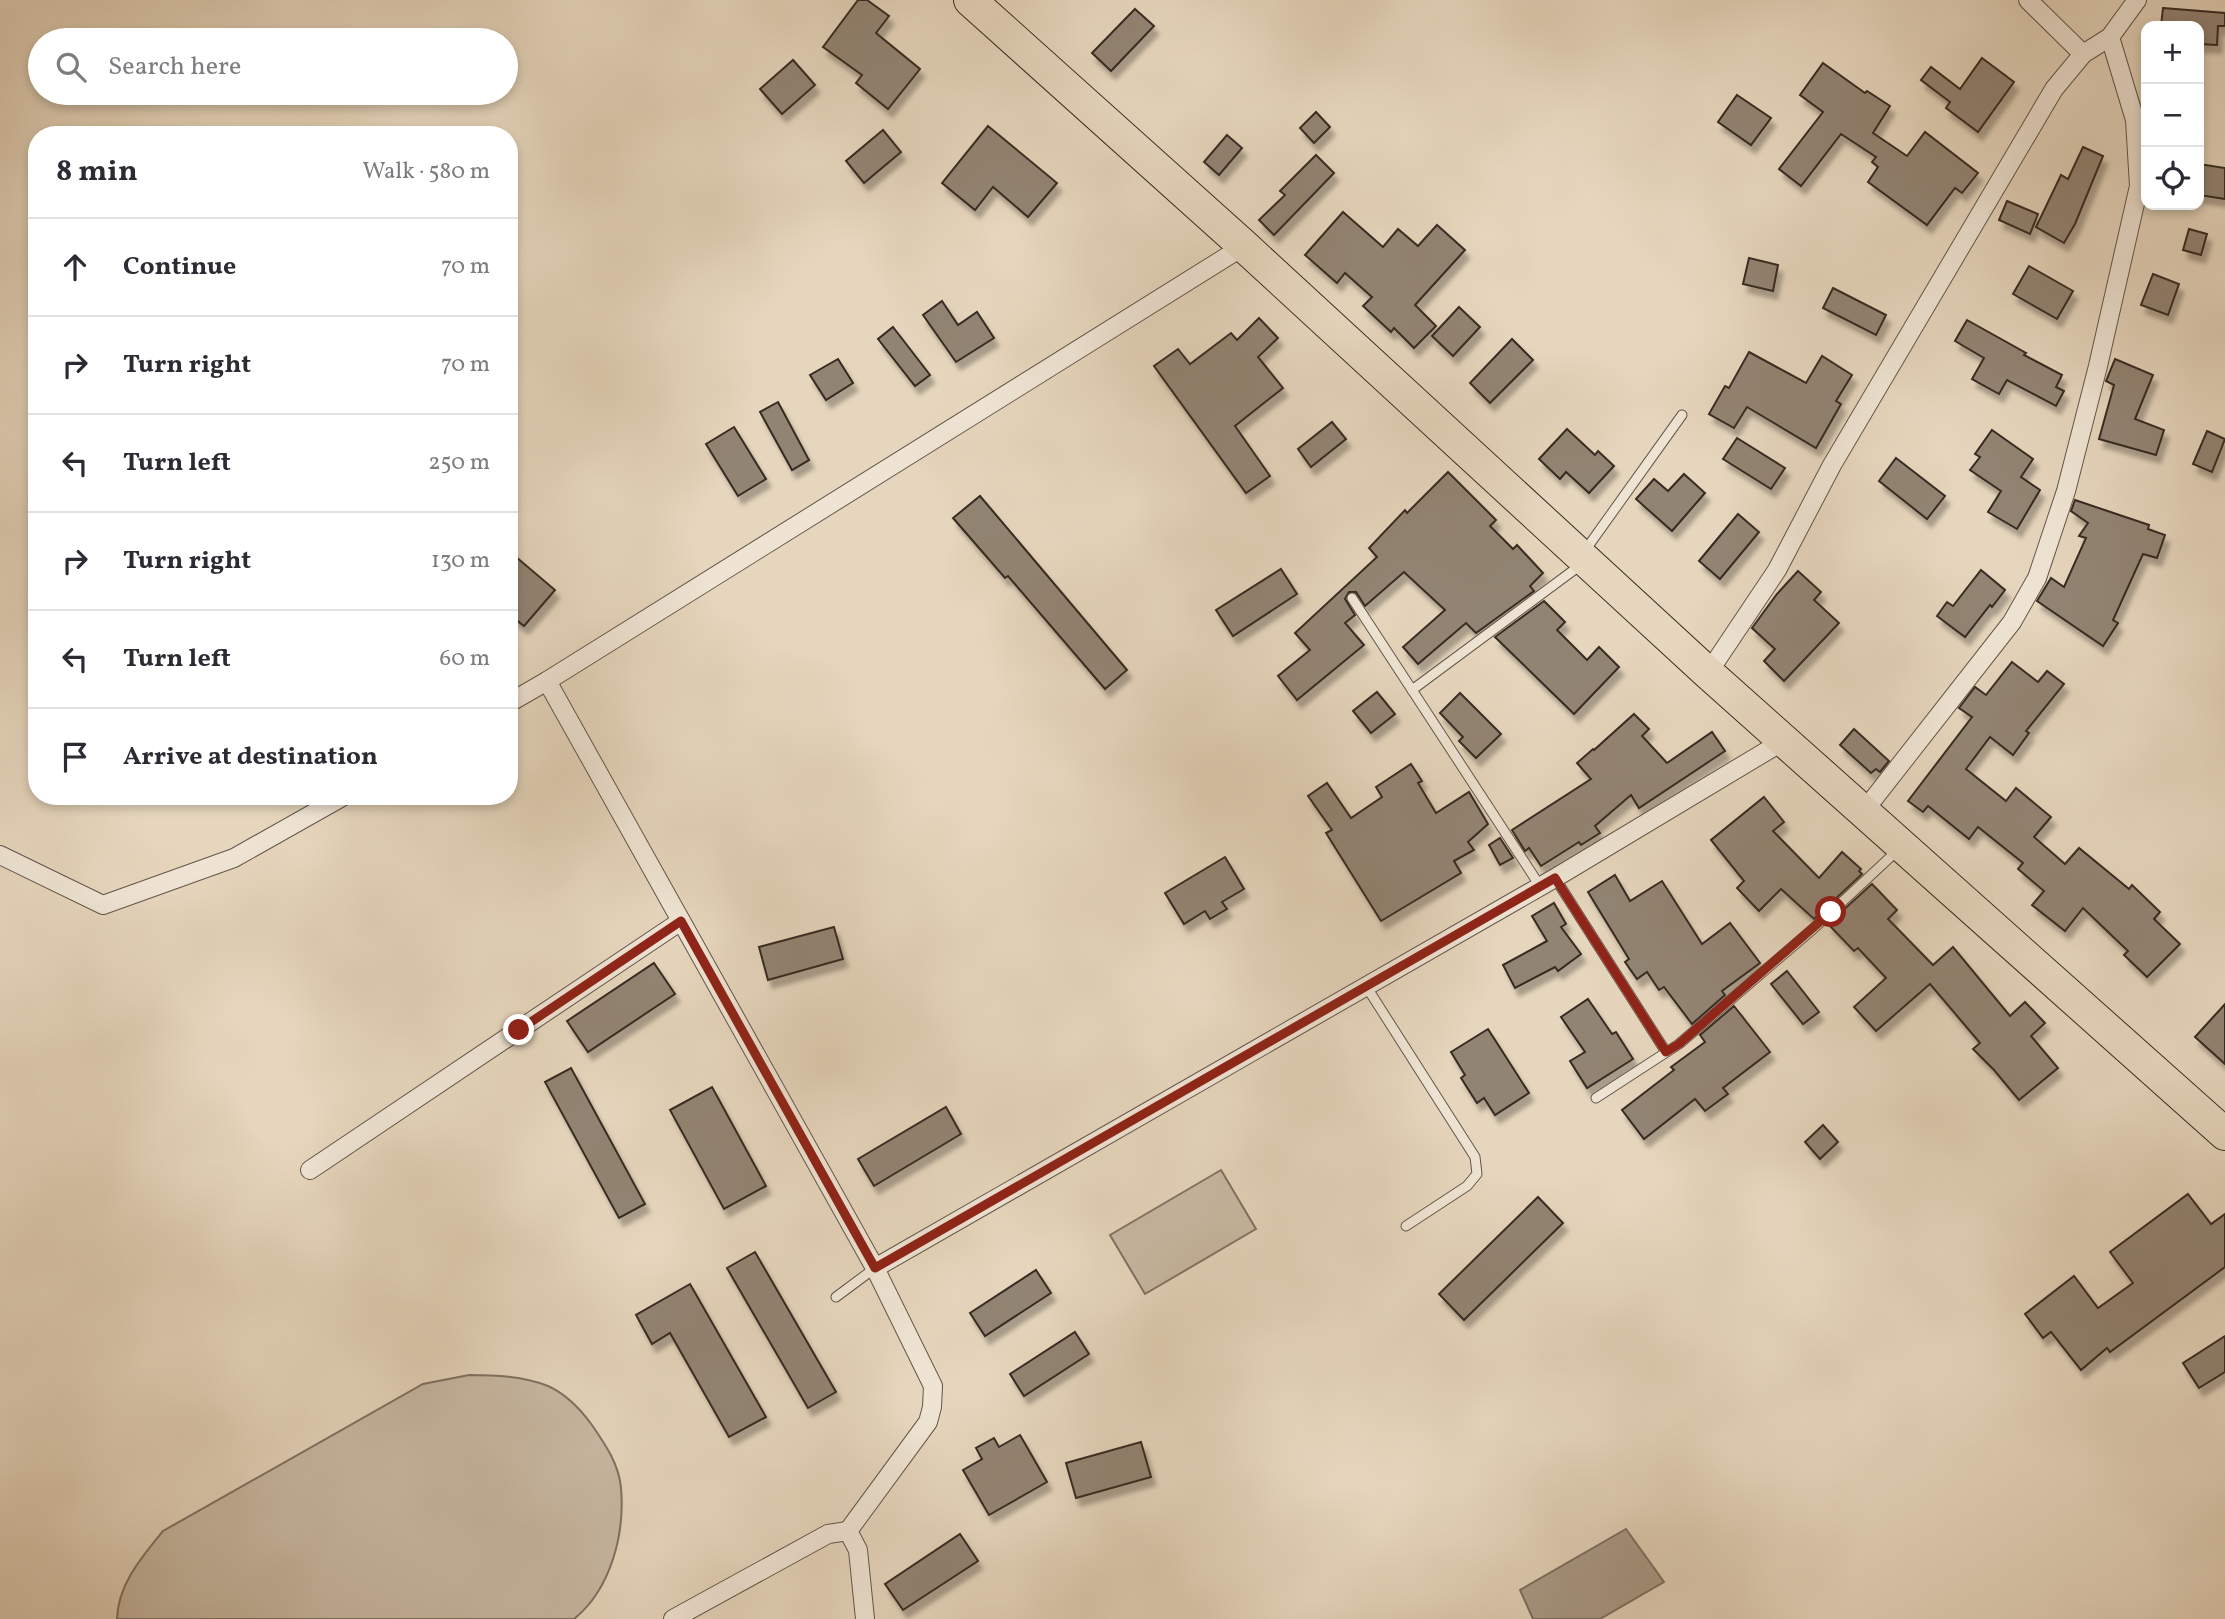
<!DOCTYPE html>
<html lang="en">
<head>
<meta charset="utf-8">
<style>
	:root { --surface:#fff; --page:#f2f2f3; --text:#2b2b33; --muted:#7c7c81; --line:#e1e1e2 }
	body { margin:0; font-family:Vollkorn,serif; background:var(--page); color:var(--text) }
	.controls { position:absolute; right:21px; top:21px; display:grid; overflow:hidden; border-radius:14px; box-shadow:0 4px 10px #0003 }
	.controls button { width:63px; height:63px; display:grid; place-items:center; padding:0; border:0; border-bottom:2px solid var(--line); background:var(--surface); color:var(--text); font:35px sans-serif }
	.stop { position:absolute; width:21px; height:21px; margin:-16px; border:5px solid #8f2418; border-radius:50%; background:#fff }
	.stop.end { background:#8f2418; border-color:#fff; box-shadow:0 2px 7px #0008 }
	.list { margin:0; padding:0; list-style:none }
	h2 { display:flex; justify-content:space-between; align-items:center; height:91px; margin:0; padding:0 28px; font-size:30px }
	h2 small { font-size:23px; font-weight:400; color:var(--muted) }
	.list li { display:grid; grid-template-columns:46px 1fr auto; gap:21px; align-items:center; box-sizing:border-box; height:98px; padding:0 28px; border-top:2px solid var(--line) }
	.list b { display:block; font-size:26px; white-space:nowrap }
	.list em { font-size:23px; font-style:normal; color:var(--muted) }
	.icon { flex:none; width:38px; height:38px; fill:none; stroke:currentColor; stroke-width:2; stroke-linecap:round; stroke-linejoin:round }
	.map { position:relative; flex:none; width:2225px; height:1619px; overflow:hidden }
	.search { position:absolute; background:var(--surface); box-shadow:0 4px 10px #0003; left:28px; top:28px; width:490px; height:77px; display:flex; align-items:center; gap:18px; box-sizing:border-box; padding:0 24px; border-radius:38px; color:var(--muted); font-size:26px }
	.panel { position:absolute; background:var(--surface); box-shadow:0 4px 10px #0003; left:28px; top:126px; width:490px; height:679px; border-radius:28px }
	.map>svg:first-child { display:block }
	.green { fill:#c8b9a3; stroke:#807263; stroke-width:2 }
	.water { fill:#aa9c89; stroke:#7c6f60; stroke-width:2 }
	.building { fill:#928473; stroke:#372b23; stroke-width:2; filter:url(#shadow) }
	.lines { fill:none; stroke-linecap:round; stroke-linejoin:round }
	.lane-casing { stroke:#63564a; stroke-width:11 }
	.street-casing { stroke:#63564a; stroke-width:20 }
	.highway-casing { stroke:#372b23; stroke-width:34 }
	.lane { stroke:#efe4d4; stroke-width:9 }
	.street { stroke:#efe4d4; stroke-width:18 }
	.highway { stroke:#e6d6bd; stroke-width:32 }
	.route { stroke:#8f2418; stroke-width:9 }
</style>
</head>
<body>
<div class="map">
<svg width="2225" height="1619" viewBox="0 0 2225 1619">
	<defs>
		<filter id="shadow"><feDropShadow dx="4.5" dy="8" stdDeviation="2" flood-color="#0004"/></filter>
	</defs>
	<rect width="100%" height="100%" fill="#e6d6bd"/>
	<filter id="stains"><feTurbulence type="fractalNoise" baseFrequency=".00286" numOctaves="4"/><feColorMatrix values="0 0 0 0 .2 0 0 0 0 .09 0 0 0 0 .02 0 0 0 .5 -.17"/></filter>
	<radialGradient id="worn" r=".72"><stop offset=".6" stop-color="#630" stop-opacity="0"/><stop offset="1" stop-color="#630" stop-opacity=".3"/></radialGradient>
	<g class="green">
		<path d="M 1221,1170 L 1256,1229 L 1145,1294 L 1110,1235 Z"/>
		<path d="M 469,1375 C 495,1375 523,1376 548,1386 C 566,1394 581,1410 592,1425 C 605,1444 619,1464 621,1488 C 625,1534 611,1589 574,1619 L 117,1619 C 118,1584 142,1557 163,1531 L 423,1384 Z"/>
	</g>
	<path class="water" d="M 1626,1529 L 1664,1582 L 1600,1619 L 1533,1619 L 1520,1590 Z"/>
	<g class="building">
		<path d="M 858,0 L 867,0 L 889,16 L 876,33 L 920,69 L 888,109 L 856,83 L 862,75 L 823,47 Z"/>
		<path d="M 2163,8 L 2225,13 L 2225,26 L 2218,26 L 2217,45 L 2199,44 L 2199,26 L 2161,26 Z"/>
		<path d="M 1135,9 L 1154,26 L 1111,71 L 1092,53 Z"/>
		<path d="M 1982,58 L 2014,82 L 1978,132 L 1946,108 L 1950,102 L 1921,80 L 1931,67 L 1960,89 Z"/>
		<path d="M 793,60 L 815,85 L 782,114 L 760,89 Z"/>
		<path d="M 1823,63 L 1865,93 L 1867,91 L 1890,106 L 1873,133 L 1907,156 L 1925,132 L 1978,173 L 1962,193 L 1955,188 L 1927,225 L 1868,182 L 1878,167 L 1872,162 L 1876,157 L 1841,134 L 1801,186 L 1779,169 L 1823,112 L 1800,95 Z"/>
		<path d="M 1737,95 L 1771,118 L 1751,145 L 1718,122 Z"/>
		<path d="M 1316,112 L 1330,127 L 1314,143 L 1300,128 Z"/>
		<path d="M 988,126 L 1057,183 L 1028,217 L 993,187 L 975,210 L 942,183 Z"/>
		<path d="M 883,130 L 901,152 L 864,183 L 846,161 Z"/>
		<path d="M 1227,135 L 1242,148 L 1219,175 L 1204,162 Z"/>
		<path d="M 2083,147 L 2103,156 L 2075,224 L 2064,243 L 2036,227 L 2061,175 L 2068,179 Z"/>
		<path d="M 1316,155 L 1334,173 L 1274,235 L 1259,220 L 1285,195 L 1280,191 Z"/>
		<path d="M 2199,164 L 2225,168 L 2225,199 L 2199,195 Z"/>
		<path d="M 2007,201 L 2038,214 L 2030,234 L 1999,220 Z"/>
		<path d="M 1343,212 L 1383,247 L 1398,229 L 1418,246 L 1437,225 L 1465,250 L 1415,305 L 1436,326 L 1414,348 L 1394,328 L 1391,332 L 1363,306 L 1372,297 L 1345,273 L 1337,283 L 1305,255 Z"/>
		<path d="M 2189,229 L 2207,234 L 2201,255 L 2183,250 Z"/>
		<path d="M 1749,258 L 1778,265 L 1773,291 L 1743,284 Z"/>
		<path d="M 2029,266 L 2073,291 L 2057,319 L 2013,294 Z"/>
		<path d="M 2153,274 L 2179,284 L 2168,315 L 2141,305 Z"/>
		<path d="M 1833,288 L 1886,315 L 1876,335 L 1823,308 Z"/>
		<path d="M 942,301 L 958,325 L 977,312 L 994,338 L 956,362 L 923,315 Z"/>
		<path d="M 1459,307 L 1480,327 L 1453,356 L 1432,336 Z"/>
		<path d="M 1259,318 L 1278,338 L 1258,357 L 1283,388 L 1235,426 L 1270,476 L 1246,493 L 1154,366 L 1178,349 L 1190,364 L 1231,333 L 1237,340 Z"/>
		<path d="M 1967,320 L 2026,353 L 2024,355 L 2062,375 L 2056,387 L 2064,391 L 2056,406 L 2007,380 L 1999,394 L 1972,379 L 1984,358 L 1955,341 Z"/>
		<path d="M 893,327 L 930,375 L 915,386 L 878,339 Z"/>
		<path d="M 1512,339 L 1533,360 L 1490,403 L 1470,383 Z"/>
		<path d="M 1749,352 L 1806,383 L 1822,356 L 1852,375 L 1836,401 L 1841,404 L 1816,448 L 1747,407 L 1734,428 L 1709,414 L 1725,386 L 1729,388 Z"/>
		<path d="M 838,359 L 853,383 L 826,400 L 810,375 Z"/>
		<path d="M 2115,359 L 2153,375 L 2135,419 L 2164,430 L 2156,455 L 2099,439 L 2114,385 L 2106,381 Z"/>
		<path d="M 778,402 L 809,460 L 792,470 L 760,412 Z"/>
		<path d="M 1332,422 L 1346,439 L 1311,467 L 1298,449 Z"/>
		<path d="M 734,427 L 766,479 L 738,496 L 706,444 Z"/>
		<path d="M 1567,429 L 1595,455 L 1598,451 L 1614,466 L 1589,493 L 1566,472 L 1560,479 L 1539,459 Z"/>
		<path d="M 1992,430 L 2033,459 L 2021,477 L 2040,490 L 2017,529 L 1988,512 L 2001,491 L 1970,470 L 1980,457 L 1975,454 Z"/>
		<path d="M 2207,431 L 2225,439 L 2212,472 L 2193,464 Z"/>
		<path d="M 1737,438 L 1785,468 L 1771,489 L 1723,459 Z"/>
		<path d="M 1896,458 L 1945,496 L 1927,519 L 1879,481 Z"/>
		<path d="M 1448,472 L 1496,520 L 1490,526 L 1513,549 L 1517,545 L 1543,573 L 1530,586 L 1534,591 L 1476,633 L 1466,623 L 1418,664 L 1403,647 L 1445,610 L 1404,572 L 1365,606 L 1356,592 L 1349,592 L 1345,599 L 1355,615 L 1345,623 L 1364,645 L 1297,700 L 1278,676 L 1310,650 L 1295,633 L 1377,557 L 1369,548 L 1405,510 L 1407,513 Z"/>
		<path d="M 1684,474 L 1705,493 L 1672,531 L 1636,499 L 1654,479 L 1668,491 Z"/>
		<path d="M 980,496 L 1127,670 L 1105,689 L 1008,576 L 1005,578 L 953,518 Z"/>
		<path d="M 2075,500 L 2149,525 L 2148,529 L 2165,535 L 2157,558 L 2143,554 L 2113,620 L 2118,623 L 2103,646 L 2037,601 L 2051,578 L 2064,587 L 2086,538 L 2079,536 L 2088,523 L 2071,511 Z"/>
		<path d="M 1738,514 L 1759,532 L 1720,579 L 1699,561 Z"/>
		<path d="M 509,551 L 555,590 L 524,626 L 509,614 Z"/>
		<path d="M 1281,569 L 1297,594 L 1233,636 L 1216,610 Z"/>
		<path d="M 1981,570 L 2005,590 L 1992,607 L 1990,605 L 1965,637 L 1937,616 L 1947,602 L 1953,606 Z"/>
		<path d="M 1798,571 L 1821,592 L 1814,600 L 1839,623 L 1784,681 L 1764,661 L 1775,649 L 1752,628 L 1777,594 Z"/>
		<path d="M 1544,601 L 1565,622 L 1557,630 L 1587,660 L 1599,647 L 1619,667 L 1574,714 L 1495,637 Z"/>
		<path d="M 2012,662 L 2038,682 L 2047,671 L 2064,684 L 2026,731 L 2029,733 L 2013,755 L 1990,737 L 1966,769 L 2006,801 L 2016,788 L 2051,817 L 2034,837 L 2065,864 L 2079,848 L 2129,889 L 2132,885 L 2160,912 L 2154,919 L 2180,944 L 2147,977 L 2124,955 L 2128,951 L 2083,908 L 2065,931 L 2032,905 L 2044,891 L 2018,869 L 2023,863 L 1978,827 L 1969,839 L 1928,806 L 1923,812 L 1908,801 L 1972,717 L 1959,708 L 1975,687 L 1986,695 Z"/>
		<path d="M 1377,692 L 1395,714 L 1371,733 L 1353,711 Z"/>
		<path d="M 1460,693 L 1501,734 L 1476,758 L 1459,741 L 1463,737 L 1440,713 Z"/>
		<path d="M 1634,714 L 1649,729 L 1642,736 L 1667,763 L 1712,732 L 1725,751 L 1639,808 L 1631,795 L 1595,826 L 1600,833 L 1581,845 L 1579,842 L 1541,866 L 1529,848 L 1525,851 L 1512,830 L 1591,779 L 1577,763 L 1593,749 L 1594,750 Z"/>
		<path d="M 1854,729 L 1889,761 L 1880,772 L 1876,769 L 1871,773 L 1840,745 Z"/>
		<path d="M 1411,764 L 1422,781 L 1418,783 L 1436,813 L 1469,792 L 1488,824 L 1468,842 L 1474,850 L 1454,861 L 1461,873 L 1381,921 L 1326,833 L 1332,830 L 1308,796 L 1327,783 L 1351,818 L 1382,797 L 1376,787 Z"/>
		<path d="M 1764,797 L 1784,822 L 1773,831 L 1819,878 L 1842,852 L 1861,869 L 1859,871 L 1862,874 L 1814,919 L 1781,889 L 1759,911 L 1737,888 L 1744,881 L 1711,840 Z"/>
		<path d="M 1500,838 L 1513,858 L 1500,865 L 1489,845 Z"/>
		<path d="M 1225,857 L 1244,889 L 1222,902 L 1227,909 L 1210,919 L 1205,911 L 1184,924 L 1165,893 Z"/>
		<path d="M 1615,875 L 1630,901 L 1662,881 L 1702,944 L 1730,923 L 1760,963 L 1722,991 L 1725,995 L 1692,1024 L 1664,987 L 1659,990 L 1647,972 L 1637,979 L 1625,962 L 1629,959 L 1588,892 Z"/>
		<path d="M 1872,884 L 1897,910 L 1888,919 L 1933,965 L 1953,947 L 2010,1016 L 2025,1002 L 2045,1023 L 2031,1036 L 2058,1068 L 2019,1100 L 1994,1070 L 1973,1049 L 1980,1043 L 1930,984 L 1876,1031 L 1854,1007 L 1886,978 L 1858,948 L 1854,951 L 1828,924 Z"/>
		<path d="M 1554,903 L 1566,924 L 1561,927 L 1581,954 L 1558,971 L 1555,967 L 1515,988 L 1503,965 L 1547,941 L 1532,916 Z"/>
		<path d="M 834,927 L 843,959 L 768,980 L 759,947 Z"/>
		<path d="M 654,963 L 675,994 L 588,1052 L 567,1021 Z"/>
		<path d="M 1787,971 L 1819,1012 L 1803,1024 L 1771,984 Z"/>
		<path d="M 1588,999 L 1612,1034 L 1616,1032 L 1633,1059 L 1587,1088 L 1570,1061 L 1585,1052 L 1561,1017 Z"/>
		<path d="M 2225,1004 L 2225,1064 L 2195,1037 Z"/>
		<path d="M 1734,1006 L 1770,1052 L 1723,1088 L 1728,1094 L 1705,1111 L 1695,1099 L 1644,1139 L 1622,1110 L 1674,1070 L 1671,1067 L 1705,1042 L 1700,1035 Z"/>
		<path d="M 1488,1029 L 1529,1093 L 1495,1115 L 1484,1098 L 1477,1103 L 1461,1078 L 1465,1075 L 1451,1052 Z"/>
		<path d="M 571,1068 L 645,1204 L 619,1218 L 545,1082 Z"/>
		<path d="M 712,1087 L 766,1186 L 724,1209 L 670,1110 Z"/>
		<path d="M 946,1107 L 961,1134 L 874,1186 L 858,1159 Z"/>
		<path d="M 1823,1125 L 1838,1142 L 1820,1159 L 1805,1142 Z"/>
		<path d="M 2188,1194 L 2211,1224 L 2225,1214 L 2225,1267 L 2110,1352 L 2107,1348 L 2081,1370 L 2051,1332 L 2043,1338 L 2025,1314 L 2074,1276 L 2098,1308 L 2133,1283 L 2110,1252 Z"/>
		<path d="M 1538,1197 L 1563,1223 L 1464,1320 L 1439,1294 Z"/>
		<path d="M 755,1252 L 836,1392 L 808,1408 L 727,1268 Z"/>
		<path d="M 1036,1270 L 1051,1293 L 985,1336 L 970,1313 Z"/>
		<path d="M 690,1284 L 766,1417 L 729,1437 L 670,1333 L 652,1344 L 636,1315 Z"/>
		<path d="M 1075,1332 L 1089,1354 L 1024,1396 L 1010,1374 Z"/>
		<path d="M 2225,1336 L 2225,1372 L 2199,1388 L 2183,1363 Z"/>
		<path d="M 1020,1435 L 1047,1482 L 989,1515 L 963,1470 L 982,1459 L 976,1448 L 994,1438 L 999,1447 Z"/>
		<path d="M 1141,1442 L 1151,1477 L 1076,1498 L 1066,1463 Z"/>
		<path d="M 960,1534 L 978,1561 L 903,1610 L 885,1584 Z"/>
	</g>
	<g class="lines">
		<defs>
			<g id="lane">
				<path d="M 1584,552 L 1682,415"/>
				<path d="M 1352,598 L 1540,886"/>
				<path d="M 1412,690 L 1582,564"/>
				<path d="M 1555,878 L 1666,1052"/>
				<path d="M 1366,986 L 1475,1157 L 1477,1174 L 1467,1186 L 1406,1226"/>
				<path d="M 1596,1098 L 1679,1044 L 1813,929 L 1899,849"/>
				<path d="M 836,1297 L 875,1268"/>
			</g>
			<g id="street">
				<path d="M 2028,0 L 2083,54"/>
				<path d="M 1708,673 L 1777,570 L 1832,465 L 2054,89 L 2083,54 L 2110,37 L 2137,0"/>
				<path d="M 547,681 L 875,1268 L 933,1386 L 932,1407 L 928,1422 L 848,1531 L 858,1550 L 865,1619"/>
				<path d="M 509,703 L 547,681 L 1244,246"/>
				<path d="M 1864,811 L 2012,622 L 2037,578 L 2066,491 L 2098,366 L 2139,186 L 2135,120 L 2110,37"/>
				<path d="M 0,855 L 103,905 L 234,858 L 344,796"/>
				<path d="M 310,1170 L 681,921"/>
				<path d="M 875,1268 L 1555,878 L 1785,740"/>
				<path d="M 673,1619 L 828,1534 L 848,1531"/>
			</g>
			<path id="highway" d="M 970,0 L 1244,246 L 1708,673 L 2225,1134"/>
		</defs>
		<use href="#lane" class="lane-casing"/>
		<use href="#street" class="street-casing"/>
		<use href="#highway" class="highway-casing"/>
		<use href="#lane" class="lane"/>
		<use href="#street" class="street"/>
		<use href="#highway" class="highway"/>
	</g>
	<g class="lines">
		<path class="route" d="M 519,1030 L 681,921 L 875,1268 L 1555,878 L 1666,1052 L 1679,1044 L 1831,912"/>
	</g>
	<rect width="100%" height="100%" filter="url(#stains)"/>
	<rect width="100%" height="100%" fill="url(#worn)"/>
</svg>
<div class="controls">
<button>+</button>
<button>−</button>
<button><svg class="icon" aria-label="locate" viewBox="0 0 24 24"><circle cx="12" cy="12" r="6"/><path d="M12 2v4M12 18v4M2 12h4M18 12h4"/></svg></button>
</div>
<div class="stop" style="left:1831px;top:912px"></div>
<div class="stop end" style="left:519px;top:1030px"></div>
<div class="search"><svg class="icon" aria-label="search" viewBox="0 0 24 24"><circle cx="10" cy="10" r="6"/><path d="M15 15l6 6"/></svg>Search here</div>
<section class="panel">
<h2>8 min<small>Walk · 580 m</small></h2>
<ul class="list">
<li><svg class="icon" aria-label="ahead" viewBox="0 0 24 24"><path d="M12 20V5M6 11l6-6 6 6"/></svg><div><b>Continue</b></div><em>70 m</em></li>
<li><svg class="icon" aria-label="right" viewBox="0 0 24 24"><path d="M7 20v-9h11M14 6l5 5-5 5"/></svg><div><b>Turn right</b></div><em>70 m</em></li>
<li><svg class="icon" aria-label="left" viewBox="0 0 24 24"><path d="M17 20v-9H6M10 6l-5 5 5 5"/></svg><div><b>Turn left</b></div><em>250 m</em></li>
<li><svg class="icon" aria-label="right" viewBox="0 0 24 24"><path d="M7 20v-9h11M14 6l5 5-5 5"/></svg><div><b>Turn right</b></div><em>130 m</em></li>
<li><svg class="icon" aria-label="left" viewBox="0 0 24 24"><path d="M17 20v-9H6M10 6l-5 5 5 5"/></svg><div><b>Turn left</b></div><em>60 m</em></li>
<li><svg class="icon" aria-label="arrive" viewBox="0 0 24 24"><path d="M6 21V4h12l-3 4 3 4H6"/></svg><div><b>Arrive at destination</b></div></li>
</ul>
</section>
</div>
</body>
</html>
